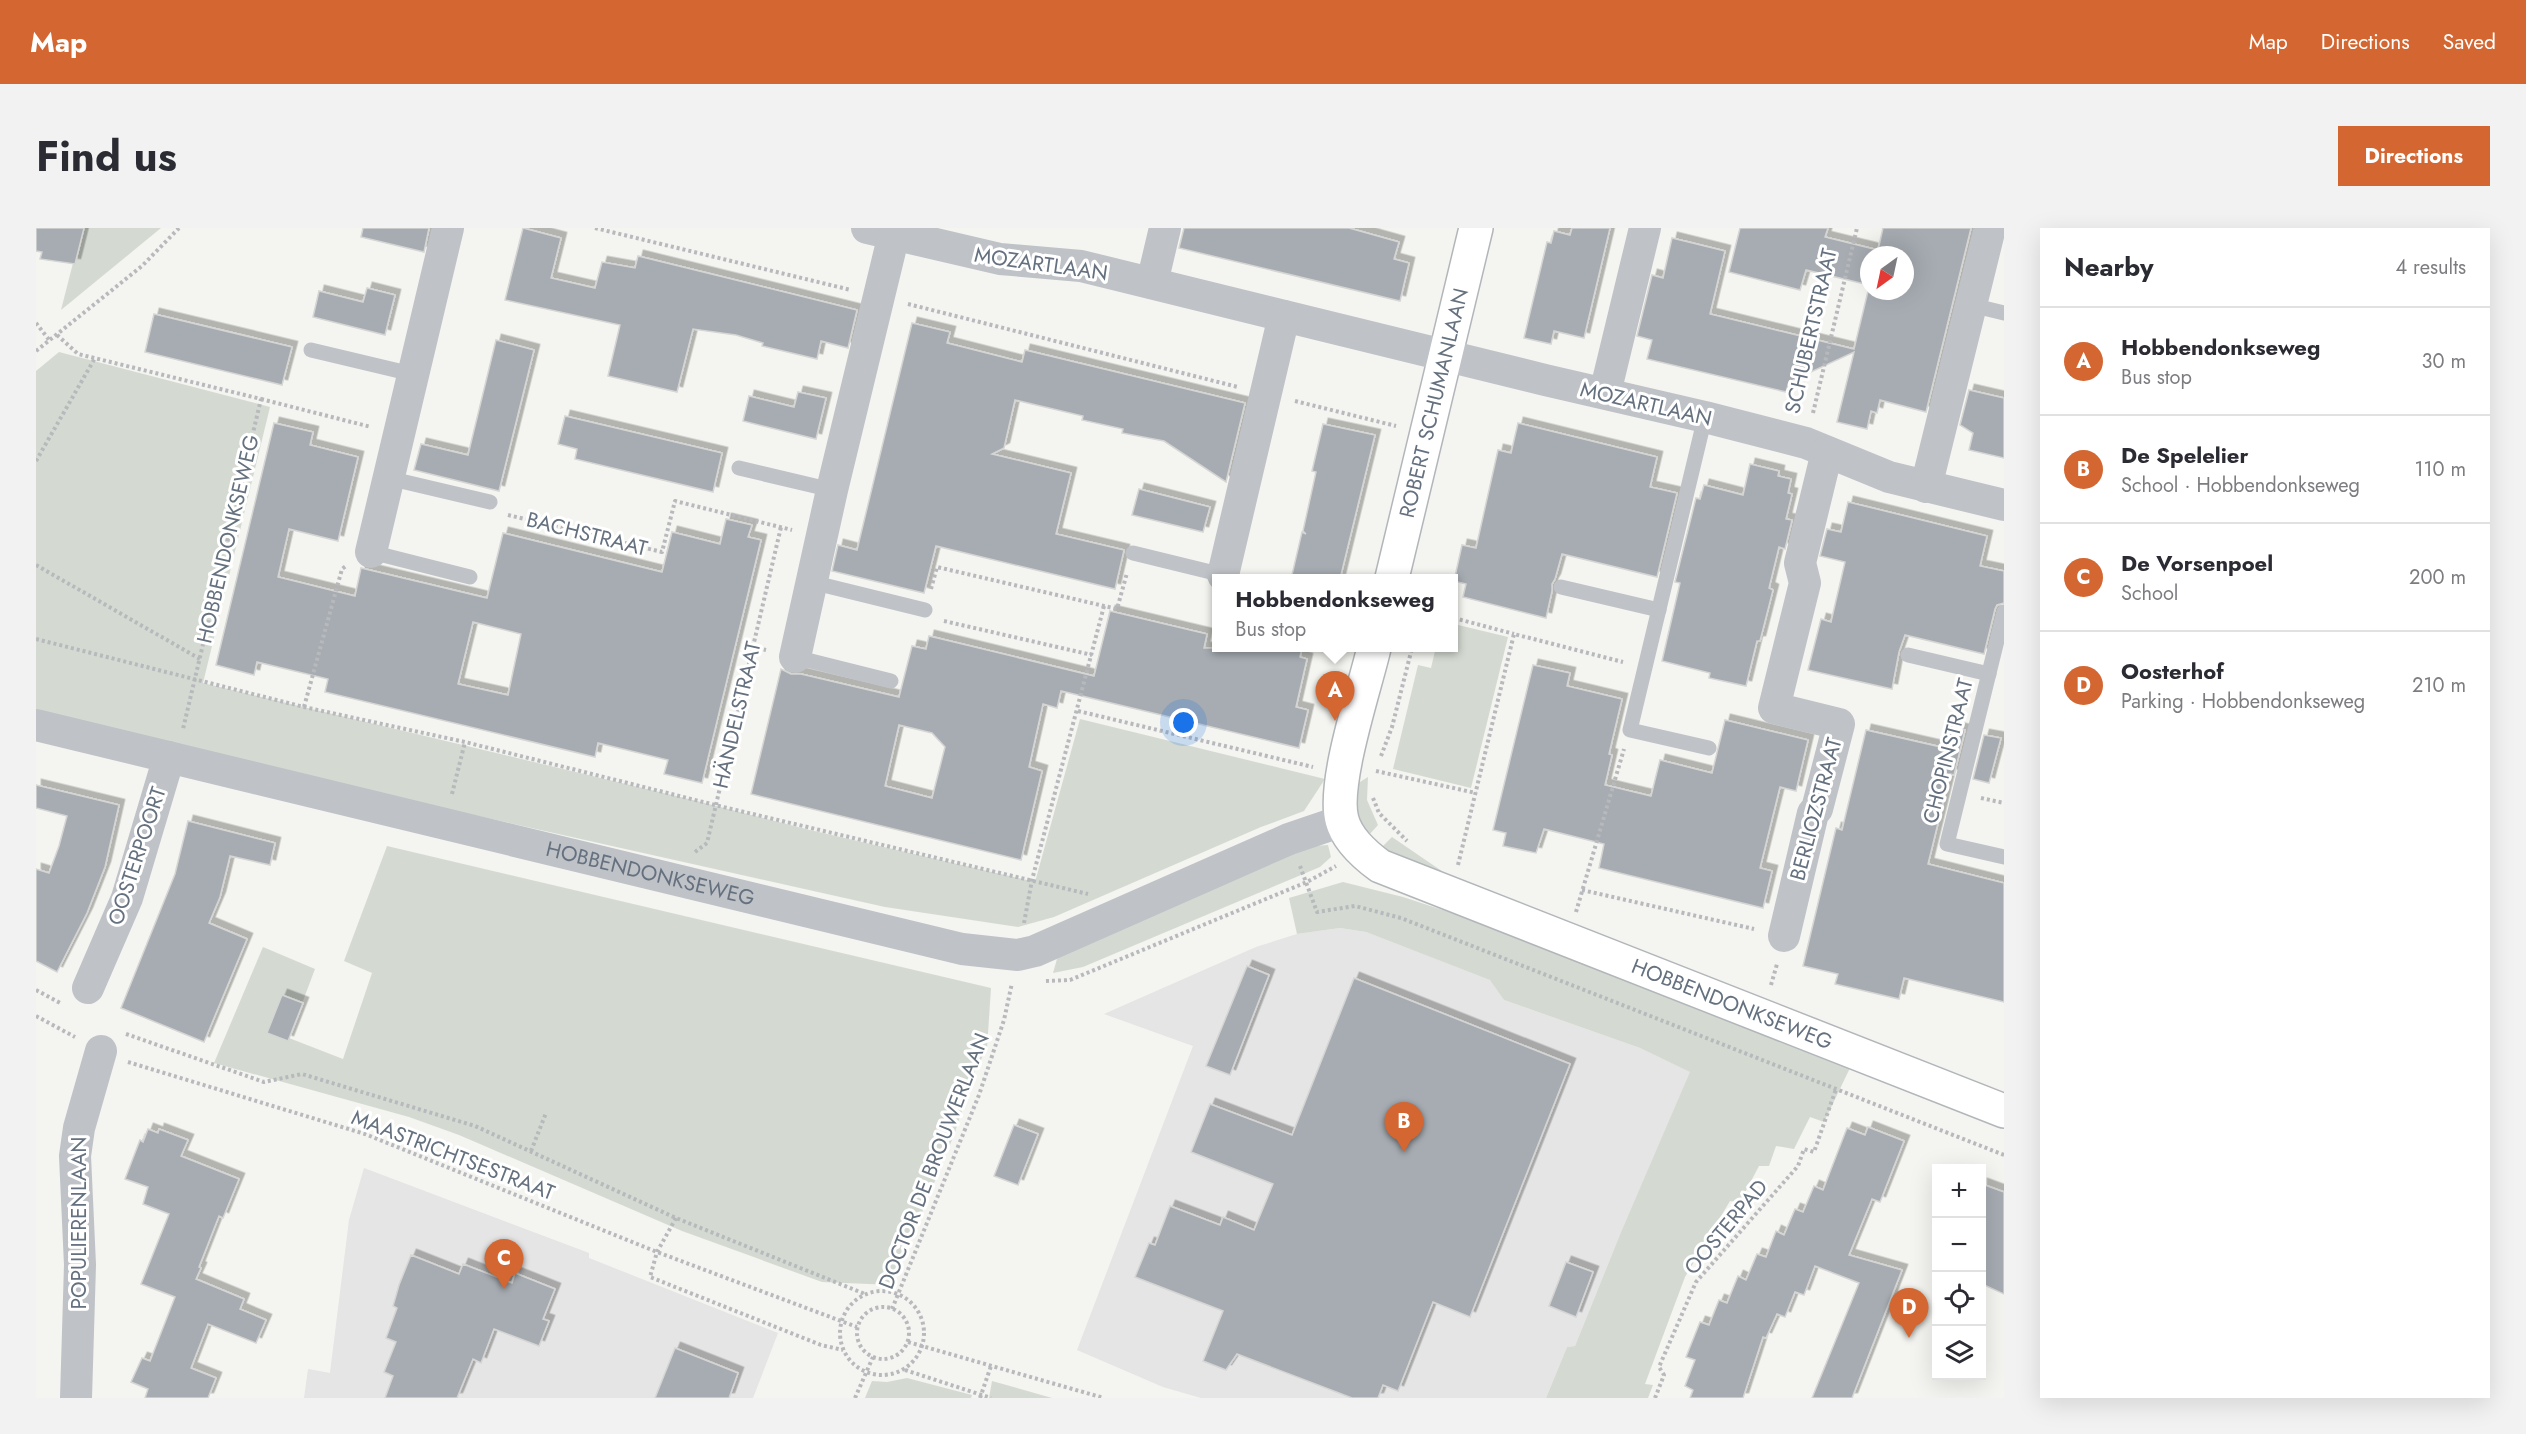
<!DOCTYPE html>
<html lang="en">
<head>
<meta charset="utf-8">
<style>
	:root { --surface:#fff; --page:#f2f2f3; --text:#2b2b33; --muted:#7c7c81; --line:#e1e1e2; --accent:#d36631 }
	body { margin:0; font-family:Jost,sans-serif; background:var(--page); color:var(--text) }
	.controls { position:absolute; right:18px; bottom:18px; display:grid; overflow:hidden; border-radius:0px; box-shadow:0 6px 24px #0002 }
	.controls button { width:54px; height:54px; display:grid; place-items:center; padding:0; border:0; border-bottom:2px solid var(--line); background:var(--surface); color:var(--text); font:30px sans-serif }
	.compass { position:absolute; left:1824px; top:18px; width:54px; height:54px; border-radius:50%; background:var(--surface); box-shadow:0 6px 24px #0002; rotate:213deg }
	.you { position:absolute; left:1148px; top:495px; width:21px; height:21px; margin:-15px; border:4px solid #fff; border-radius:50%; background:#1a73e8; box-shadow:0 0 0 9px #1a73e833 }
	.badge { display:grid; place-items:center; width:39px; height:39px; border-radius:50%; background:var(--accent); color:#fff; font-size:20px; font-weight:700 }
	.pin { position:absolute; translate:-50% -50px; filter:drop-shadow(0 2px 3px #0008) }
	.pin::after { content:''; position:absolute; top:32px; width:21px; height:18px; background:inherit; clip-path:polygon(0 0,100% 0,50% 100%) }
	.popup { position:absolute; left:1176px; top:346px; width:246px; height:78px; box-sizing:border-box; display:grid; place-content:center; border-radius:0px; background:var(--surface); filter:drop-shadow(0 2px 4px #0005); font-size:20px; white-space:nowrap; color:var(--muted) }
	.popup b { font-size:22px; color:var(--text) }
	.popup::after { content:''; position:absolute; left:50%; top:100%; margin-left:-12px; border:12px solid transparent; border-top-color:var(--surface) }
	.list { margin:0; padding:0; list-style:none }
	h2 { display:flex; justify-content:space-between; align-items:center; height:78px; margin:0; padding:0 24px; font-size:26px }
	h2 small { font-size:20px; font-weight:400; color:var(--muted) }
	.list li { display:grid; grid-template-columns:39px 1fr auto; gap:18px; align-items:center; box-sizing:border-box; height:108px; padding:0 24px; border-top:2px solid var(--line) }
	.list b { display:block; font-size:22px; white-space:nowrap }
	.list p { margin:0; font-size:20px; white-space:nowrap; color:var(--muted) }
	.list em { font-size:20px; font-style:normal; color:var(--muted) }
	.icon { flex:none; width:33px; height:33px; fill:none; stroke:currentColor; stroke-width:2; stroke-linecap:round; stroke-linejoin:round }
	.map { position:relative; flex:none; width:1968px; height:1170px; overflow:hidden; border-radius:0px }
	header { display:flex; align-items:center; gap:36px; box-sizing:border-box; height:84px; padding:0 30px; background:var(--accent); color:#fff }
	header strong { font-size:28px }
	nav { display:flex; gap:33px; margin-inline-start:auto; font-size:21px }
	.intro { display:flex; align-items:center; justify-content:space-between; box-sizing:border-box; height:144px; padding:0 36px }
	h1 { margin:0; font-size:42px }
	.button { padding:15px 27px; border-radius:0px; background:var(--accent); color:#fff; font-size:21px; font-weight:700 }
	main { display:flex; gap:36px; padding:0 36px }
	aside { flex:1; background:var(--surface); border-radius:0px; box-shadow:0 6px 24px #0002 }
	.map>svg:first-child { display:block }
	.built { fill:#e4e5e4 }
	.green { fill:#d4dad2 }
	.building { fill:#a6acb2; stroke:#d5d5d3; stroke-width:1.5; fill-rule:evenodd; filter:url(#shadow) }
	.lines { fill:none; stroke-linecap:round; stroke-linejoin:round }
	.secondary-casing { stroke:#b2b6ba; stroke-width:36 }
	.path { stroke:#b7b9bc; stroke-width:4; stroke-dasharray:3 3; stroke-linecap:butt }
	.lane { stroke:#bfc2c6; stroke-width:15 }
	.street { stroke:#bfc2c6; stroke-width:32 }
	.secondary { stroke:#fff; stroke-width:33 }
	.labels { text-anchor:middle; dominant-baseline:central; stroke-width:6; stroke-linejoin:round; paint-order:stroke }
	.street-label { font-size:21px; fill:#65717f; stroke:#fff }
</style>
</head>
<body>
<header>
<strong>Map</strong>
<nav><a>Map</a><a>Directions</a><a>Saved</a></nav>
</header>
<div class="intro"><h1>Find us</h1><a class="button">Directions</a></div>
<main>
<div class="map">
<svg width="1968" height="1170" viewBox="0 0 1968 1170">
	<defs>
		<filter id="shadow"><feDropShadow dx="5.5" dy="-5.5" stdDeviation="0" flood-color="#0004"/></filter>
	</defs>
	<rect width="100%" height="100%" fill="#f4f4f0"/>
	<g class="built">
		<path d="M 1304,700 L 1330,704 L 1455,752 L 1468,772 L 1604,820 L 1655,844 L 1585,1004 L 1539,1118 L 1531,1119 L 1510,1170 L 1165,1170 L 1127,1159 L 1041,1122 L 1157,818 L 1068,786 L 1220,719 L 1261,706 Z"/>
		<path d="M 328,940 L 553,1025 L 553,1030 L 742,1105 L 717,1170 L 268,1170 L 272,1141 L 294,1145 L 313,992 Z"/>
	</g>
	<g class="green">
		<path d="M 46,0 L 125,0 L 25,82 Z"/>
		<path d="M 23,124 L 234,179 L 167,455 L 661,573 L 774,602 L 999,654 L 1044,491 L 1289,551 L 1268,583 L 1225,599 L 1018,689 L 982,699 L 849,679 L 0,489 L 0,143 Z"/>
		<path d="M 1418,396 L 1472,409 L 1435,560 L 1357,541 L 1382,437 L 1395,440 L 1399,423 L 1387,420 L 1418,420 Z"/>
		<path d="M 1332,549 L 1331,572 L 1342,597 L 1332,608 L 1322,593 L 1319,557 Z"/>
		<path d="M 1356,609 L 1413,648 L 1343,622 Z"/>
		<path d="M 1292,617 L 1295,629 L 1284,639 L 1047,739 L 1017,745 L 1021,731 L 1046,714 L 1265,619 Z"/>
		<path d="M 351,618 L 955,760 L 951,820 L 939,843 L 918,907 L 856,1057 L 786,1054 L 646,1003 L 423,907 L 373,889 L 178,835 L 227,719 L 279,741 L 253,810 L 307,831 L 336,745 L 308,733 Z"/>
		<path d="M 1307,654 L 1367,669 L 1425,688 L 1814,840 L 1788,894 L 1774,889 L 1758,921 L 1740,918 L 1733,938 L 1723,938 L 1704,974 L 1694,973 L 1649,1049 L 1609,1156 L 1617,1157 L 1612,1170 L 1510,1170 L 1531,1119 L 1539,1118 L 1585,1004 L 1654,844 L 1604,820 L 1468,772 L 1454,752 L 1330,704 L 1304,700 L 1261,706 L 1253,670 Z"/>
		<path d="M 871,1150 L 936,1167 L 935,1170 L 829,1170 L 836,1153 L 851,1154 Z"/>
		<path d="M 956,1153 L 1016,1170 L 953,1170 Z"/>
	</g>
	<g class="building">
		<path d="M 0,0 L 48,0 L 39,36 L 4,31 L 6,24 L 0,23 Z"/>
		<path d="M 327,0 L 393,0 L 388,24 L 325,9 Z"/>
		<path d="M 487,0 L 525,10 L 515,50 L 559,60 L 566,34 L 599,40 L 602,28 L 821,82 L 812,120 L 785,113 L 781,131 L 726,118 L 727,115 L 700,107 L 657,101 L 641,164 L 572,148 L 584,97 L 469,72 Z"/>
		<path d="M 1148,0 L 1313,0 L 1363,14 L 1358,31 L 1373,35 L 1364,73 L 1143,20 Z"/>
		<path d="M 1536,0 L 1574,0 L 1548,110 L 1518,103 L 1515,116 L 1488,110 L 1511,14 L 1515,15 L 1518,3 L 1534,7 Z"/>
		<path d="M 1704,0 L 1792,0 L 1789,9 L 1842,22 L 1847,0 L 1935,0 L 1890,184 L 1844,172 L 1841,185 L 1835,183 L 1831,201 L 1801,194 L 1818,124 L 1753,154 L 1750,164 L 1611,131 L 1616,112 L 1601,108 L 1616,47 L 1627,50 L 1636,10 L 1689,23 L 1674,86 L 1818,121 L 1833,59 L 1833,63 L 1869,63 L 1869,27 L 1833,27 L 1833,57 L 1770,42 L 1764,62 L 1693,44 Z"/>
		<path d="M 331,60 L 359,67 L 349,107 L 277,89 L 283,63 L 327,74 Z"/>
		<path d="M 118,86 L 256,119 L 246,157 L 109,124 Z"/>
		<path d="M 876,95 L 914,104 L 911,115 L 986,134 L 989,122 L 1209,175 L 1190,254 L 1128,213 L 1086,205 L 1087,201 L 1046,192 L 1047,188 L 979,172 L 968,220 L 956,226 L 1035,245 L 1020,306 L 1088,322 L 1079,361 L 900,318 L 888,365 L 796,343 L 802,317 L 821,322 Z"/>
		<path d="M 460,112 L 498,122 L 463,263 L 378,242 L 385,216 L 432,227 Z"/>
		<path d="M 1933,162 L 1968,170 L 1968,230 L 1933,222 L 1937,205 L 1924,197 Z"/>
		<path d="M 762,164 L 790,170 L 780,211 L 707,193 L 713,168 L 758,179 Z"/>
		<path d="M 529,188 L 686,225 L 677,264 L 539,231 L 541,221 L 522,216 Z"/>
		<path d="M 238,195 L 277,204 L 274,217 L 322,229 L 302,313 L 253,301 L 242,349 L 319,368 L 325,340 L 451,370 L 467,305 L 626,344 L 636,304 L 684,316 L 690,291 L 716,297 L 712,309 L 725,312 L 666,555 L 628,546 L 632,532 L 562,515 L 559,529 L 289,464 L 292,451 L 221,434 L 218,447 L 180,437 ZM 437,394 L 485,406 L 472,467 L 422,456 Z"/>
		<path d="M 1482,195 L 1621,229 L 1614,259 L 1641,265 L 1621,349 L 1526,326 L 1519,351 L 1516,356 L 1516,363 L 1510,390 L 1427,369 L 1430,356 L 1418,353 L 1426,317 L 1440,320 L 1462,222 L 1475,225 Z"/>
		<path d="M 1287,196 L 1339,207 L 1304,351 L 1255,351 L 1266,304 L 1270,306 L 1267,303 L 1280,244 L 1276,243 Z"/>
		<path d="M 1714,236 L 1743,243 L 1742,248 L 1755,251 L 1752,265 L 1756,266 L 1750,291 L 1756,292 L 1749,321 L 1743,319 L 1733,360 L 1737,362 L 1724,413 L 1721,413 L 1710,458 L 1673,450 L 1674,445 L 1626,433 L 1644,355 L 1639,354 L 1660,270 L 1664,271 L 1668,257 L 1707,267 Z"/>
		<path d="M 1103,261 L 1174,279 L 1167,304 L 1096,287 Z"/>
		<path d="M 1812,274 L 1951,308 L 1944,338 L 1968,343 L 1968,375 L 1961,377 L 1959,381 L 1948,426 L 1869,407 L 1863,424 L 1856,461 L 1772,442 L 1785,391 L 1795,394 L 1809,334 L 1784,328 L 1791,301 L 1805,304 Z"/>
		<path d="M 1074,383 L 1171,406 L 1168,420 L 1266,420 L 1264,429 L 1271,431 L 1260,479 L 1272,482 L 1263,520 L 1025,463 L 1021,480 L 1007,476 L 993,539 L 1006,543 L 985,632 L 715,566 L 745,441 L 755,446 L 765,446 L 863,469 L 876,418 L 890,421 L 893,408 L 1058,448 ZM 863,497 L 896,505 L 909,519 L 896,570 L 849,558 Z"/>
		<path d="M 1497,437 L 1534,445 L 1531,458 L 1586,471 L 1573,526 L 1576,527 L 1569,557 L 1615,568 L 1624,532 L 1676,545 L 1689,492 L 1772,512 L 1760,563 L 1744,559 L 1724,640 L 1736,643 L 1727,680 L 1563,640 L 1568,616 L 1508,601 L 1500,625 L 1467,618 L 1470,605 L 1457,602 Z"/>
		<path d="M 1910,498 L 1929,502 L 1918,547 L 1914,546 L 1892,636 L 1968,655 L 1968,774 L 1868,750 L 1863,771 L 1799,756 L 1802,746 L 1767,738 L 1800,600 L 1806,602 L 1830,502 L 1905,519 Z"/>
		<path d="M 1948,507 L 1965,510 L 1953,555 L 1937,551 Z"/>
		<path d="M 0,557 L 83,577 L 69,639 L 51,685 L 21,744 L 0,733 L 0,641 L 13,645 L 23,618 L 31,588 L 0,580 Z"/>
		<path d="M 152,593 L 239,615 L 234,637 L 194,628 L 184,669 L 173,695 L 211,711 L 168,814 L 85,780 L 139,646 Z"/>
		<path d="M 1211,738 L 1233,747 L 1194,847 L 1170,838 Z"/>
		<path d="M 1318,750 L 1534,836 L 1434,1089 L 1397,1074 L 1362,1163 L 1347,1157 L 1342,1170 L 1316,1170 L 1201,1126 L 1190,1142 L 1167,1133 L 1187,1083 L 1099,1049 L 1113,1015 L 1119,1017 L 1134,978 L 1184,997 L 1187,989 L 1218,1002 L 1237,956 L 1155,924 L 1174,876 L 1256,907 Z"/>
		<path d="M 246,767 L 267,775 L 252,813 L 231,805 Z"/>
		<path d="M 978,897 L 1002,906 L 982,957 L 958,948 Z"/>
		<path d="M 1832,899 L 1868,913 L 1844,974 L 1836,971 L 1813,1027 L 1866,1042 L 1816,1170 L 1776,1170 L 1823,1055 L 1779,1038 L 1768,1067 L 1759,1064 L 1749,1089 L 1741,1086 L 1730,1110 L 1727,1109 L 1707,1170 L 1654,1170 L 1657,1162 L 1649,1158 L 1659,1132 L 1650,1129 L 1664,1094 L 1673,1097 L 1683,1072 L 1691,1075 L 1702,1048 L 1710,1052 L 1721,1026 L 1730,1029 L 1740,1003 L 1748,1007 L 1759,981 L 1767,984 L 1778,958 L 1787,962 L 1811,900 L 1829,907 Z"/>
		<path d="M 112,901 L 122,905 L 123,901 L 152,912 L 145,928 L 203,951 L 187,990 L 183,988 L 163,1039 L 165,1040 L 160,1051 L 208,1071 L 204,1081 L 230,1092 L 220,1115 L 172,1096 L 155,1140 L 180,1150 L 172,1170 L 109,1170 L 112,1161 L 95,1154 L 106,1130 L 114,1133 L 139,1069 L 105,1056 L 133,986 L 107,976 L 112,959 L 89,951 L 104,912 L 107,914 Z"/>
		<path d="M 1946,956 L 1968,964 L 1968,1066 L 1946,1056 Z"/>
		<path d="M 375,1027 L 423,1046 L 427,1036 L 476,1055 L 479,1045 L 519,1061 L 507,1091 L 513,1093 L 503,1118 L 458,1101 L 445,1135 L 437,1131 L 421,1170 L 349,1170 L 357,1148 L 348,1144 L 360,1114 L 350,1110 L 361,1080 L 357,1078 L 363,1057 Z"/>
		<path d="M 1530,1034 L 1557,1044 L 1540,1089 L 1513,1078 Z"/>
		<path d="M 639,1120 L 702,1145 L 693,1170 L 619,1170 Z"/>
	</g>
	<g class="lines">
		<defs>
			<g id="secondary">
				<path id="s2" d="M 1356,350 L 1440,0"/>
				<path id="s3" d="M 1338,420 C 1329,459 1296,556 1306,592 C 1311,611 1329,627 1344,638 L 1968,883"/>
			</g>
		</defs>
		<use href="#secondary" class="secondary-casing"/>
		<g class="path">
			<path d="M 559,0 L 815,62"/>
			<path d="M 872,76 L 1202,159"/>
			<path d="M 0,95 L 14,113"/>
			<path d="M 21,107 L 42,126 L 225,171 L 147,501"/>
			<path d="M 0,123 L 106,38 L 143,0"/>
			<path d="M 225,171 L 335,199"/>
			<path d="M 1259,173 L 1360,198"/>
			<path d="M 1777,185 L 1821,0"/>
			<path d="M 0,233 L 59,130"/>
			<path d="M 472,287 L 626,324 L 639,273 L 756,302"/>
			<path d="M 0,337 L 164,431"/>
			<path d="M 895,361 L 901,339 L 1081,381 L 1091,345"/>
			<path d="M 1418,390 L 1478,406"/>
			<path d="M 908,393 L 1056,427"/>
			<path d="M 0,411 L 268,479 L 429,514 L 679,577 L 1052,666"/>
			<path d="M 716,419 L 730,422"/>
			<path d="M 268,479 L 306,341 L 310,338"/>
			<path d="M 1042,483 L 1277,539"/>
			<path d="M 1345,528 L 1356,499 L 1376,420"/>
			<path d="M 1340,543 L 1440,565"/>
			<path d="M 416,566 L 429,514"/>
			<path d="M 1337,570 L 1343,585 L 1371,613"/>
			<path d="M 1945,570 L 1968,575"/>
			<path d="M 659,624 L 671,615 L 745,299"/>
			<path d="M 1422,637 L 1478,406 L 1587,434"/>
			<path d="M 1264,638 L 1281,684 L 1319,678 L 1365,690 L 1968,927"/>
			<path d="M 1546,662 L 1718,701"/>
			<path d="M 1540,684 L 1588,521"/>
			<path d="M 988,695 L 996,652 L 1068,378"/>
			<path d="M 1010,753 L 1034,752 L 1271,654 L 1300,638"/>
			<path d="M 1735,757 L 1741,736"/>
			<path d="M 0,762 L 26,776"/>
			<path d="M 0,788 L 39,809"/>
			<path d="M 90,806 L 228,854 L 266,846 L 439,898 L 640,990 L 829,1066"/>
			<path d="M 92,834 L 329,906 L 621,1024 L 821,1099"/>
			<path d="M 495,923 L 510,885"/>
			<path d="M 640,990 L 621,1024 L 614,1049 L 785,1117 L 807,1122"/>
			<circle cx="846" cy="1105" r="42"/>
			<circle cx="847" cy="1105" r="26"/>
			<path d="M 856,1081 L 943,867 L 968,792 L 976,755"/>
			<path d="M 872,1114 L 1068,1170"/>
			<path d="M 869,1142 L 955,1170"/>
			<path d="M 819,1170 L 837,1129"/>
			<path d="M 944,1170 L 955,1138"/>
			<path d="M 1619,1170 L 1628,1147 L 1623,1139 L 1660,1054 L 1762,938 L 1768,921 L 1778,924 L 1800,861"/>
		</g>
		<g class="lane">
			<path d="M 1935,77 L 1968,85"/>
			<path d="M 275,122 L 376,146"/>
			<path d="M 1669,189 L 1594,502 L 1673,520"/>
			<path d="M 703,240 L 796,262"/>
			<path d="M 352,250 L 454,274"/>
			<path d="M 335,324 L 434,349"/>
			<path d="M 1097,325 L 1187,347"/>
			<path d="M 775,354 L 889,382"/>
			<path d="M 1525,359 L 1623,382"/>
			<path d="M 1968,384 L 1911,616 L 1968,629"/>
			<path d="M 1872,427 L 1953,446"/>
			<path d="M 759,429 L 855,453"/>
		</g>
		<g class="street">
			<path d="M 831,0 L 964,31 L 1045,38 L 1509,152 L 1669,189 L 1770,215 L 1853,249 L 1968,277"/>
			<path d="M 1116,55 L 1129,0"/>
			<path d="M 1569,165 L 1609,0"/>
			<path d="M 1890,259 L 1954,0"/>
			<path d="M 335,324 L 412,0"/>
			<path d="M 1187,347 L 1248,88"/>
			<path d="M 759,429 L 796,262 L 858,6"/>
			<path id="s1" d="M 0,497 L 926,721 L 982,727 L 999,723 L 1253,611 L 1306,593"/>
			<path d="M 1748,708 L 1777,585 L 1781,581 L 1803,496 L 1738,480 L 1769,355 L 1764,335 L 1791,224"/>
			<path d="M 52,760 L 91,670 L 133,529"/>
			<path d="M 40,1170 L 44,1037 L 39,928 L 43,900 L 65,823"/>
		</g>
		<use href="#secondary" class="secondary"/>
	</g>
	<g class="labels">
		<g class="street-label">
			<text transform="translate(1005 36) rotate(8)">MOZARTLAAN</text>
			<text transform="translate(1775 103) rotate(-77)">SCHUBERTSTRAAT</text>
			<text stroke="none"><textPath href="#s2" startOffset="180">ROBERT SCHUMANLAAN</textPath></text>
			<text transform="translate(1610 176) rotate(13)">MOZARTLAAN</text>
			<text transform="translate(551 306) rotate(14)">BACHSTRAAT</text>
			<text transform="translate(192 311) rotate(-77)">HOBBENDONKSEWEG</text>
			<text transform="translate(701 487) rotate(-77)">HÄNDELSTRAAT</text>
			<text transform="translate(1912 523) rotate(-76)">CHOPINSTRAAT</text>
			<text transform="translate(1780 581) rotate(-75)">BERLIOZSTRAAT</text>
			<text transform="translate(101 628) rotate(-72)">OOSTERPOORT</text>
			<text stroke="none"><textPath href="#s1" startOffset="632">HOBBENDONKSEWEG</textPath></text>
			<text stroke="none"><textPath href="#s3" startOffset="615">HOBBENDONKSEWEG</textPath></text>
			<text transform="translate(417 927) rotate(21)">MAASTRICHTSESTRAAT</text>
			<text transform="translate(898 933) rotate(-69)">DOCTOR DE BROUWERLAAN</text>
			<text transform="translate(43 995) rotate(-90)">POPULIERENLAAN</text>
			<text transform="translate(1690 999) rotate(-50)">OOSTERPAD</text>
		</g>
	</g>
</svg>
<div class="controls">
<button>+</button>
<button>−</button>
<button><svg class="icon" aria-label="locate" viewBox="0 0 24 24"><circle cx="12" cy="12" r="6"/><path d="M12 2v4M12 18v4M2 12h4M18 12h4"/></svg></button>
<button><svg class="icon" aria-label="layers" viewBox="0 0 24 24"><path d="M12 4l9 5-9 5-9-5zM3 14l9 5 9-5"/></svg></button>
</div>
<svg class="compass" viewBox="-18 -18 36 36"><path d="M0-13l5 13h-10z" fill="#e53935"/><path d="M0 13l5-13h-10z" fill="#7c7c81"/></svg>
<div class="you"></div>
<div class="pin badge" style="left:1299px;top:493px">A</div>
<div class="popup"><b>Hobbendonkseweg</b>Bus stop</div>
<div class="pin badge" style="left:1368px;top:924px">B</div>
<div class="pin badge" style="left:468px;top:1061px">C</div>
<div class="pin badge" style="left:1873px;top:1110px">D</div>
</div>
<aside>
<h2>Nearby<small>4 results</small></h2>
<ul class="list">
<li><span class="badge">A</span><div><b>Hobbendonkseweg</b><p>Bus stop</p></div><em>30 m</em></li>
<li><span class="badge">B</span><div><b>De Spelelier</b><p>School · Hobbendonkseweg</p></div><em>110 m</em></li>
<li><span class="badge">C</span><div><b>De Vorsenpoel</b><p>School</p></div><em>200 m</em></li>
<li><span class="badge">D</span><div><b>Oosterhof</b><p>Parking · Hobbendonkseweg</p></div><em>210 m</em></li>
</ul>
</aside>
</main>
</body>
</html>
